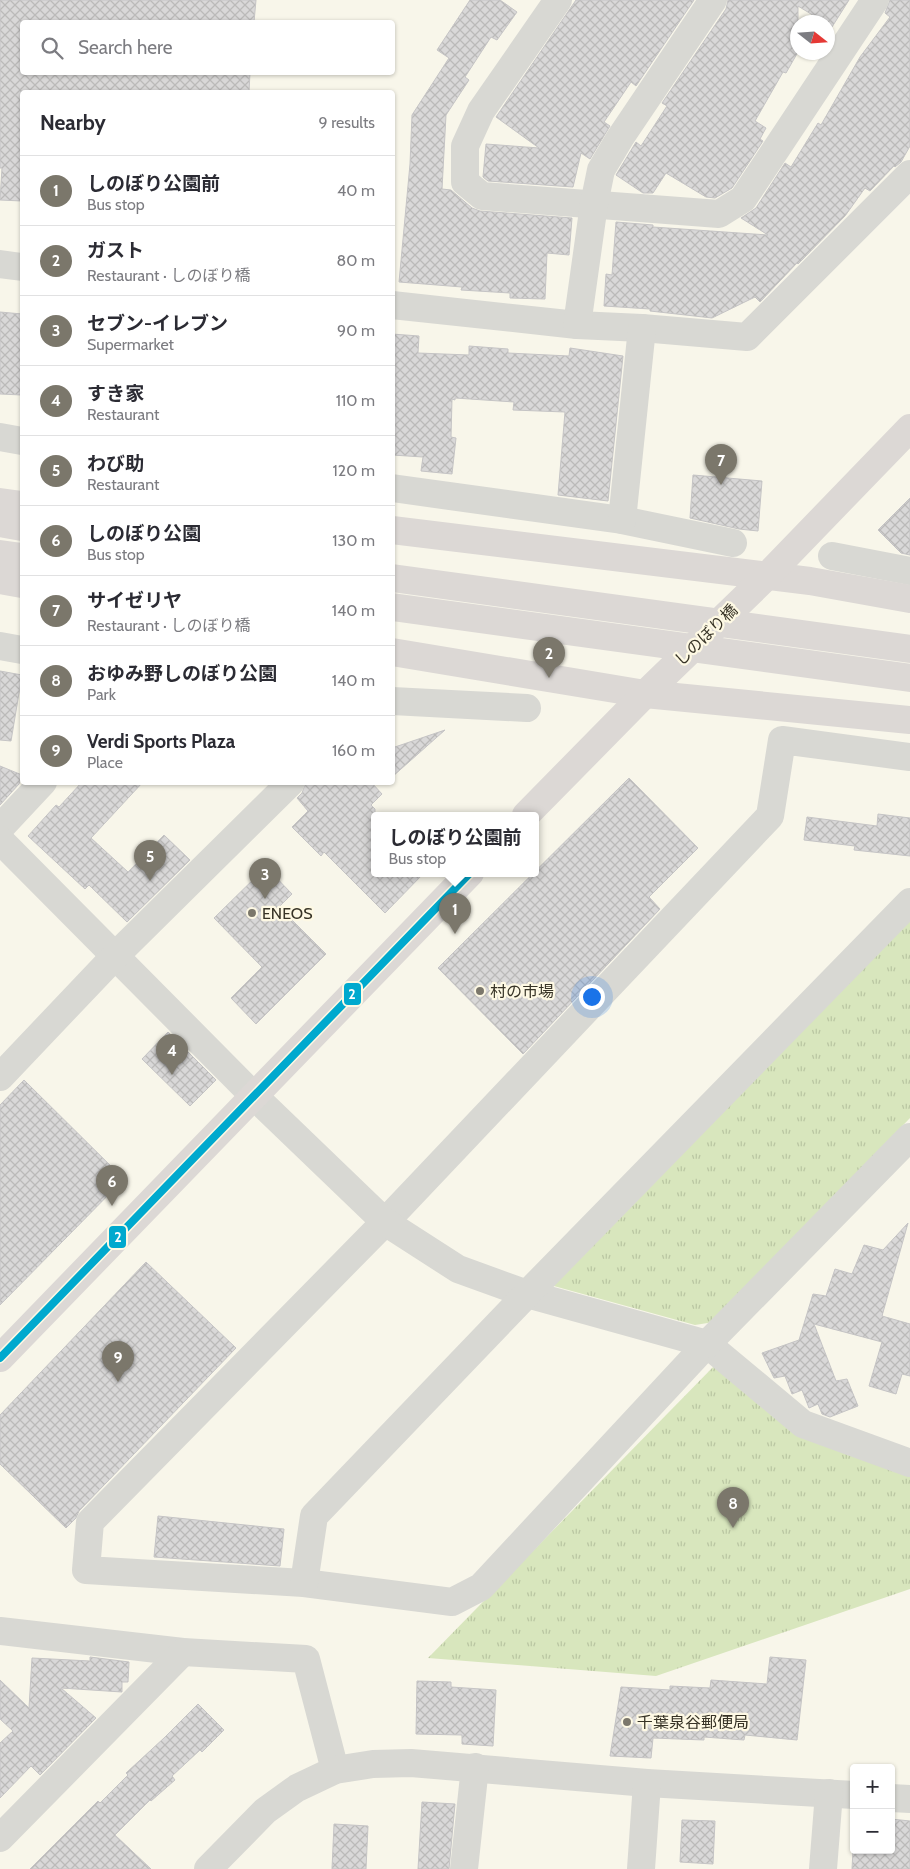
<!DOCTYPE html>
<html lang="en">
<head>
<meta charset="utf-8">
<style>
	:root { --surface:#fff; --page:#f2f2f3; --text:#2b2b33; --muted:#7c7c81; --line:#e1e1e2; --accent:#7b776b }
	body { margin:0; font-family:Cabin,"Noto Sans JP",sans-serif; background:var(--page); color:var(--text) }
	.controls { position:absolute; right:15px; bottom:15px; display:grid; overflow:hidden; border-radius:5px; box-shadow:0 1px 4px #0004 }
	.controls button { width:45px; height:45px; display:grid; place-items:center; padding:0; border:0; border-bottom:1px solid var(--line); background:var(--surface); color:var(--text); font:25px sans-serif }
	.compass { position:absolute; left:790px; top:15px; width:45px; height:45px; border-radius:50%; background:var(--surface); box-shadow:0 1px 4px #0004; rotate:107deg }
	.you { position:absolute; left:591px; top:996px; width:18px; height:18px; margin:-12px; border:4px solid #fff; border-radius:50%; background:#1a73e8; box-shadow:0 0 0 8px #1a73e833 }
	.badge { display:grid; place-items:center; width:32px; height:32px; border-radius:50%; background:var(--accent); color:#fff; font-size:16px; font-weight:700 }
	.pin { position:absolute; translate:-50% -41px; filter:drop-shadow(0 1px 2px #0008) }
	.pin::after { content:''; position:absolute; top:26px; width:18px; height:15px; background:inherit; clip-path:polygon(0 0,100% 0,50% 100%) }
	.popup { position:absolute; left:371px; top:812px; width:168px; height:65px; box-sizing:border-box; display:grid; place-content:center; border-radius:5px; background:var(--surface); filter:drop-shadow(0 1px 4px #0005); font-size:16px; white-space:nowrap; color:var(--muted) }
	.popup b { font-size:19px; color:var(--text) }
	.popup::after { content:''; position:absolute; left:50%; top:100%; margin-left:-10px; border:10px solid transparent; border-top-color:var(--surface) }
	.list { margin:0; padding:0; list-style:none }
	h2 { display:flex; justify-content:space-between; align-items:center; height:65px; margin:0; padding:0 20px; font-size:21px }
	h2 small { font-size:16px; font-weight:400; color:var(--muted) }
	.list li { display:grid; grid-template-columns:32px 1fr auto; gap:15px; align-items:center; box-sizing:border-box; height:70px; padding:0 20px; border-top:1px solid var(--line) }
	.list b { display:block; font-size:19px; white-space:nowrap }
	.list p { margin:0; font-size:16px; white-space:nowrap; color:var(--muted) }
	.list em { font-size:16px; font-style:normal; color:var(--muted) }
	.icon { flex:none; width:28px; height:28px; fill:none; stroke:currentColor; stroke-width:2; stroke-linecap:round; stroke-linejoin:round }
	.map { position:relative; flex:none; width:910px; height:1869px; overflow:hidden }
	.search { position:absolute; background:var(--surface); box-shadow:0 1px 4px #0004; left:20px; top:20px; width:375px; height:55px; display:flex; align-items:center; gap:12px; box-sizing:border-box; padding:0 18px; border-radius:5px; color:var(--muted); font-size:19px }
	.panel { position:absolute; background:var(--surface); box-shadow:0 1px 4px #0004; left:20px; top:90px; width:375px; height:695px; border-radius:5px }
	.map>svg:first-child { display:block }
	.grass { fill:url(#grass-tufts) }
	.building { fill:url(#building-cross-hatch); stroke:#c5c4c5 }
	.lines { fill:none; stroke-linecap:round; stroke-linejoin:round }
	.street { stroke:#d8d8d3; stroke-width:28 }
	.secondary { stroke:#dcd8d5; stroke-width:28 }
	.bus-1-casing { stroke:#fef9e4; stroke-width:11 }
	.bus-1 { stroke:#00a9ce; stroke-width:8 }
	.poi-dot { fill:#7b776b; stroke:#fef9e4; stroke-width:2 }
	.labels { text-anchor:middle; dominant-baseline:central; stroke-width:4.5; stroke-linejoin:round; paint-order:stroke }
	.street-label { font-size:16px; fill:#373326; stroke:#fef9e4 }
	.poi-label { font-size:16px; fill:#373326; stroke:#fef9e4; text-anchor:start }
	.line-badge { stroke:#fef9e4; stroke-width:2 }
	.badge-label { font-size:14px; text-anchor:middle; font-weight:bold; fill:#fff }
</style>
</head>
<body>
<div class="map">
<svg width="910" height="1869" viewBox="0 0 910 1869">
	<defs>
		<pattern id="grass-tufts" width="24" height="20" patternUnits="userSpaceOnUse" patternTransform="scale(1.25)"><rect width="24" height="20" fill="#d8e6bd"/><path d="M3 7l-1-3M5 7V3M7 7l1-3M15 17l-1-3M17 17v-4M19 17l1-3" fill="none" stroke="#bac6a2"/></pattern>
		<pattern id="building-cross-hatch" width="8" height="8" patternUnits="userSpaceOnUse" patternTransform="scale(1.25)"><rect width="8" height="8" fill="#d9d8d8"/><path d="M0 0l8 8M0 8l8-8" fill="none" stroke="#bbbab9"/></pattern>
	</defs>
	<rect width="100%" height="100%" fill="#f8f6ea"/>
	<g class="grass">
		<path d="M 910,915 L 910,1118 L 732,1304 L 714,1322 L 695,1325 L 543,1283 Z"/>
		<path d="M 717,1363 L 910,1468 L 910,1589 L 656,1676 L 428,1658 Z"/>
	</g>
	<g class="building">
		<path d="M 0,0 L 256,0 L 254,22 L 22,22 L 22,72 L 250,72 L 249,92 L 22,92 L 22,201 L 0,200 L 2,168 L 0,168 Z"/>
		<path d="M 470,0 L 500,0 L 517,12 L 497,40 L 491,37 L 465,77 L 469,80 L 446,115 L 442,189 L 451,190 L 472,208 L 480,211 L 572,218 L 569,255 L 547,253 L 545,299 L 510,298 L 510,293 L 461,290 L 462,287 L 399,282 L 410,164 L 412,115 L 449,58 L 437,50 Z"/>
		<path d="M 576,0 L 694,0 L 636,86 L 631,82 L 604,122 L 610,126 L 590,159 L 581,153 L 573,187 L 488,181 L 483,177 L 486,144 L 539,148 L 496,117 Z"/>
		<path d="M 728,0 L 849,0 L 832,27 L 828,24 L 828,22 L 824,22 L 798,6 L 798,52 L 786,73 L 783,72 L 755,121 L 766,128 L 760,139 L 763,141 L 732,188 L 715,198 L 706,197 L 666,173 L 653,193 L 643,193 L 616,175 L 636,142 L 641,146 L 667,106 L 662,103 L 726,9 Z"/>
		<path d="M 890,0 L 910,0 L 910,146 L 901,162 L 895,167 L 894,166 L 870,191 L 865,188 L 845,216 L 798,264 L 797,263 L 760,302 L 755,297 L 712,318 L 650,311 L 650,309 L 604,306 L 606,274 L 612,275 L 616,222 L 653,225 L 653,227 L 768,235 L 741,218 L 756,208 L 785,163 L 791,167 L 818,123 L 821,125 L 860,57 L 890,17 L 885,13 Z"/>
		<path d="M 0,312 L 22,314 L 22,395 L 0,394 Z"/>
		<path d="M 392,334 L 419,336 L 418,353 L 469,355 L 469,346 L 508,349 L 508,353 L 569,356 L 570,348 L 623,356 L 608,501 L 558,495 L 565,412 L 513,410 L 514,402 L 455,398 L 455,400 L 452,399 L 451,437 L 456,438 L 452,474 L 421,471 L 423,457 L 392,455 Z"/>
		<path d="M 693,475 L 762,481 L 758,531 L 739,529 L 690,518 Z"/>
		<path d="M 910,498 L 910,555 L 901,553 L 878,530 Z"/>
		<path d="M 0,671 L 22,675 L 11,741 L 0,740 Z"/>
		<path d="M 445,730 L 392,777 L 392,748 Z"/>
		<path d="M 0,766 L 22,775 L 19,784 L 0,805 Z"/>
		<path d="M 629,778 L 698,848 L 649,897 L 660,909 L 523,1054 L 438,968 Z"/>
		<path d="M 82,782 L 143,782 L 91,838 L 128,872 L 164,835 L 190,860 L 127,922 L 89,885 L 85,889 L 28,836 L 56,805 L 59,807 Z"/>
		<path d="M 306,782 L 371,782 L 382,794 L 371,805 L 375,809 L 375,873 L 424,873 L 385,913 L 324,852 L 321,856 L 292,827 L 308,811 L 297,798 L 302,793 Z"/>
		<path d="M 878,814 L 910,818 L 910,856 L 854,850 L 855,846 L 804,840 L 807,817 L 877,826 Z"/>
		<path d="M 266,867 L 292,894 L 279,907 L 326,954 L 256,1024 L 231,998 L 262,967 L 214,918 Z"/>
		<path d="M 168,1032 L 216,1080 L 190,1106 L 142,1059 Z"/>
		<path d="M 24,1080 L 124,1179 L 0,1305 L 0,1105 Z"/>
		<path d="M 908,1223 L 882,1316 L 910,1324 L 910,1376 L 902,1374 L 896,1394 L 869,1386 L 882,1342 L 814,1324 L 836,1381 L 847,1379 L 858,1406 L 830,1417 L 822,1414 L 818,1404 L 809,1408 L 802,1390 L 792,1394 L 785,1376 L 774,1378 L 762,1353 L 799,1340 L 813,1294 L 826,1296 L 835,1269 L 852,1274 L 864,1245 L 883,1250 Z"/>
		<path d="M 146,1262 L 236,1348 L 79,1511 L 76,1518 L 66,1528 L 0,1464 L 0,1415 Z"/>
		<path d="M 158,1516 L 284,1529 L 280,1566 L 154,1557 Z"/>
		<path d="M 90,1657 L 129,1662 L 128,1682 L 122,1682 L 122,1692 L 61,1688 L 96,1718 L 40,1775 L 31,1766 L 0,1798 L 0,1743 L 13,1731 L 0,1719 L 0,1680 L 29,1708 L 32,1658 L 90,1661 Z"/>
		<path d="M 770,1657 L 806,1660 L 797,1740 L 745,1735 L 744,1740 L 704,1737 L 704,1740 L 653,1738 L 651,1758 L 610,1756 L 621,1687 L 670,1690 L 670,1686 L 710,1688 L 711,1680 L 767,1684 Z"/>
		<path d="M 417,1681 L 451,1682 L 451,1687 L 496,1690 L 493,1746 L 462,1744 L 462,1735 L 416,1734 Z"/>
		<path d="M 198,1704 L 224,1730 L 202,1752 L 200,1750 L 172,1776 L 175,1780 L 151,1801 L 150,1800 L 115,1835 L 151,1869 L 30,1869 L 98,1801 L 100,1803 L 128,1775 L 126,1773 L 164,1738 Z"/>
		<path d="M 422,1802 L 455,1804 L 449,1869 L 418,1869 Z"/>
		<path d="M 891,1819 L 910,1821 L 910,1869 L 852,1869 L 854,1831 L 854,1850 L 891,1850 Z"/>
		<path d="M 682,1820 L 715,1821 L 713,1864 L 680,1862 Z"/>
		<path d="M 334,1824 L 368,1826 L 366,1869 L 332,1869 Z"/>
	</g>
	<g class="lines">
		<g class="street">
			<path d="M 558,0 L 481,111 L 465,146 L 465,182 L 482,196 L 719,214 L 743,199 L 875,0"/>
			<path d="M 0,264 L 22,267"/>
			<path d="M 392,305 L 577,325 L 642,328 L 747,337 L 910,174"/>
			<path d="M 577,325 L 594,204 L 601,170 L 620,138 L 713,0"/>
			<path d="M 0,437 L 22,441"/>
			<path d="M 392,488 L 622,520 L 733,543"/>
			<path d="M 622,520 L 642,328"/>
			<path d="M 832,556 L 910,571"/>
			<path d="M 0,646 L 22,650"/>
			<path d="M 392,701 L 527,708"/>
			<path d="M 910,757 L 782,740 L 770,816 L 385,1222 L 90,1522 L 86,1570 L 304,1583 L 452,1602 L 481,1587 L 707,1344 L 803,1424 L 910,1463"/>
			<path d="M 0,828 L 43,782"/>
			<path d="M 0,840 L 253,1095 L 385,1222 L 458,1269 L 527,1294 L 707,1344 L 910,1137"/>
			<path d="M 0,1077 L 116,955 L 291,782"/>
			<path d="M 304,1583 L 314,1516 L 527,1294 L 910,902"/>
			<path d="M 0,1631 L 183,1652 L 306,1659 L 335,1770"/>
			<path d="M 891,1798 L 910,1799"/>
			<path d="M 0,1838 L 183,1652"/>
			<path d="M 208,1869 L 265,1811 L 297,1788 L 335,1770 L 373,1764 L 411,1763 L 647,1783 L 854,1795"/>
			<path d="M 464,1869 L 475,1767"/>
			<path d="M 641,1869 L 647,1783"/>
			<path d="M 823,1869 L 829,1793"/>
		</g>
		<g class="secondary">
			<path d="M 0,502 L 22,505"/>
			<path d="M 0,523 L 22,527"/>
			<path d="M 392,530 L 810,581 L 910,599"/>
			<path d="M 0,554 L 22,557"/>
			<path d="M 392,578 L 910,649"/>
			<path d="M 0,580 L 22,584"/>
			<path d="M 392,607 L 910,678"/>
			<path d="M 392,652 L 645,694 L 910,720"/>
			<path d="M 526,815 L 645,694 L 767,576 L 910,428"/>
			<path d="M 0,1358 L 470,873"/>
		</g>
		<defs>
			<path id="bus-1" d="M 0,1358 L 470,873"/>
		</defs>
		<use href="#bus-1" class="bus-1-casing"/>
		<use href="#bus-1" class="bus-1"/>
	</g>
	<g class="poi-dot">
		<circle cx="252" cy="913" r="5"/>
		<circle cx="480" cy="991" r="5"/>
		<circle cx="627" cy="1722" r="5"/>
	</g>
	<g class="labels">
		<g class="street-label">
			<text transform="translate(706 635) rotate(-44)">しのぼり橋</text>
		</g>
		<g class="poi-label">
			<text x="262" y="913">ENEOS</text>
			<text x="490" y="991">村の市場</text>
			<text x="637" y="1722">千葉泉谷郵便局</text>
		</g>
	</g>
	<g class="line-badge">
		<rect x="343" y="982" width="19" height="24" rx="5" fill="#00a9ce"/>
		<rect x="108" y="1225" width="19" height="24" rx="5" fill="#00a9ce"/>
	</g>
	<g class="badge-label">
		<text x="352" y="999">2</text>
		<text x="118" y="1242">2</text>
	</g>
</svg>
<div class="controls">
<button>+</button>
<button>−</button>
</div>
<svg class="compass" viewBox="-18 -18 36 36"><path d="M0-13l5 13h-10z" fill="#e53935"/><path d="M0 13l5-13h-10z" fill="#7c7c81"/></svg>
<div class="you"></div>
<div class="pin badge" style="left:455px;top:934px">1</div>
<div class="popup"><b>しのぼり公園前</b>Bus stop</div>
<div class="pin badge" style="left:549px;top:678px">2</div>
<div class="pin badge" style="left:265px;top:899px">3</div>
<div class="pin badge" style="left:172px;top:1075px">4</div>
<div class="pin badge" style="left:150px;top:881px">5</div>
<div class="pin badge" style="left:112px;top:1206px">6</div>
<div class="pin badge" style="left:721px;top:485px">7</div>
<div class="pin badge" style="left:733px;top:1528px">8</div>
<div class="pin badge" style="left:118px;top:1382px">9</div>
<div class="search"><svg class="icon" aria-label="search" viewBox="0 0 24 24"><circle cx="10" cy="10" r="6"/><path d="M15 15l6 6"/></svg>Search here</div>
<section class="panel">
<h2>Nearby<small>9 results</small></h2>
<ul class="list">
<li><span class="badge">1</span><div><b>しのぼり公園前</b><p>Bus stop</p></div><em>40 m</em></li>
<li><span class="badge">2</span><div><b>ガスト</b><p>Restaurant · しのぼり橋</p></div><em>80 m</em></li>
<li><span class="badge">3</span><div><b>セブン-イレブン</b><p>Supermarket</p></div><em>90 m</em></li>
<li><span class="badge">4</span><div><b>すき家</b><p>Restaurant</p></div><em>110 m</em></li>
<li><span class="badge">5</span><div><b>わび助</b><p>Restaurant</p></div><em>120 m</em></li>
<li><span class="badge">6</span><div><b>しのぼり公園</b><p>Bus stop</p></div><em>130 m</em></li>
<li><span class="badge">7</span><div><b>サイゼリヤ</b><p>Restaurant · しのぼり橋</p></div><em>140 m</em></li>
<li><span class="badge">8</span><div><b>おゆみ野しのぼり公園</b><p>Park</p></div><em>140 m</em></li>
<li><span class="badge">9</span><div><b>Verdi Sports Plaza</b><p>Place</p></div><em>160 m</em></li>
</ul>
</section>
</div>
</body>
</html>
